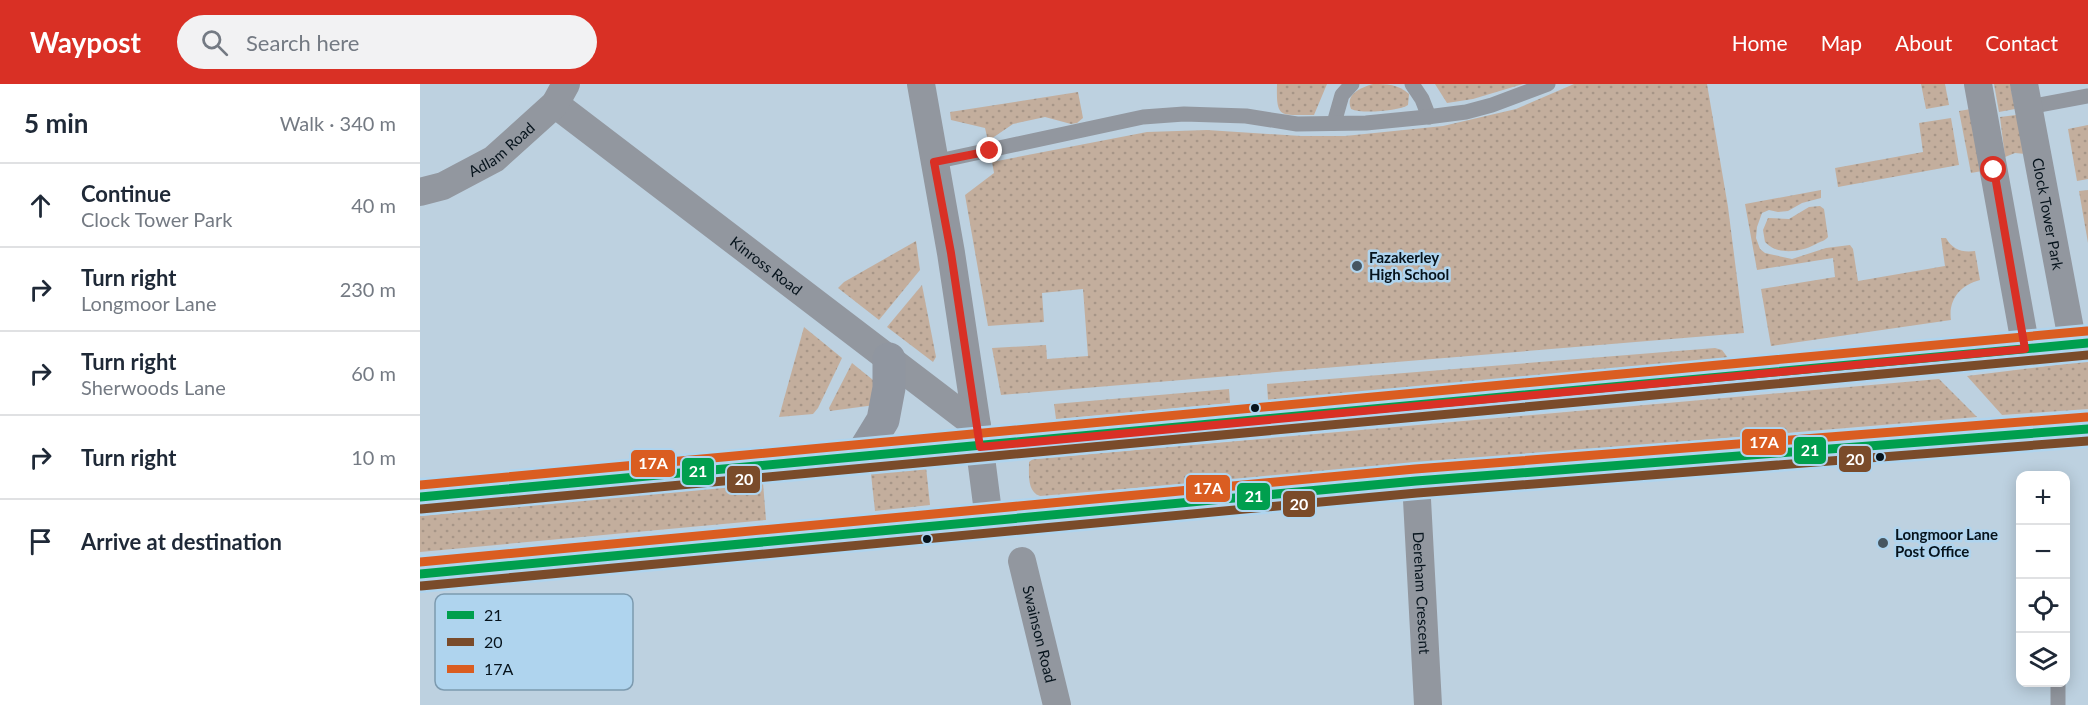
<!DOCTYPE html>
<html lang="en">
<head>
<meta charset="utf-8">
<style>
	:root { --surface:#fff; --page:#f2f2f3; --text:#1f2937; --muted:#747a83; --line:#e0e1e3; --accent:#d93025 }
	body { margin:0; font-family:Lato,sans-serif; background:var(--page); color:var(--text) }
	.controls { position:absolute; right:18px; bottom:18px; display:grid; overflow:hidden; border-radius:12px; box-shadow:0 3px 15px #0003 }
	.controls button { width:54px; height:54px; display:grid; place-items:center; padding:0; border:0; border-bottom:2px solid var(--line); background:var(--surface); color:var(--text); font:30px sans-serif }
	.stop { position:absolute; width:18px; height:18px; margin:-14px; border:4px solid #d93025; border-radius:50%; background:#fff }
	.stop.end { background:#d93025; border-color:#fff; box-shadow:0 2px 6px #0008 }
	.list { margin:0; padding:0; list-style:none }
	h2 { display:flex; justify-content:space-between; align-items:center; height:78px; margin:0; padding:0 24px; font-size:26px }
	h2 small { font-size:20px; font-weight:400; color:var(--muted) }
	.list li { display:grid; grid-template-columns:39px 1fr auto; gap:18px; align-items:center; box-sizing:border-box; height:84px; padding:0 24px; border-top:2px solid var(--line) }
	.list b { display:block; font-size:22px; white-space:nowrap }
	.list p { margin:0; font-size:20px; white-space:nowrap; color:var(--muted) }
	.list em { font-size:20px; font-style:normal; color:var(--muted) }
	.icon { flex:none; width:33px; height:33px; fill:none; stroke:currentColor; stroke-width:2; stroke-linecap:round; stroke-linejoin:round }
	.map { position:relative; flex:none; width:1668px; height:621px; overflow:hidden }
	header { display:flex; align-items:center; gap:36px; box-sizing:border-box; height:84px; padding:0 30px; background:var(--accent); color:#fff }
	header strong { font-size:28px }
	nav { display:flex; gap:33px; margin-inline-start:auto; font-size:21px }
	.search { width:420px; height:54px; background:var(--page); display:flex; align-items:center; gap:15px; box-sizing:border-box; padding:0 21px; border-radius:33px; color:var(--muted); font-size:22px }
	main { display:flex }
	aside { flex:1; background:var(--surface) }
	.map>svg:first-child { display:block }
	.grass { fill:url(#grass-dots) }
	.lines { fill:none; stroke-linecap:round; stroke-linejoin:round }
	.service { stroke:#92979f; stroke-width:15 }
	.minor { stroke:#92979f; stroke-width:28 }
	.secondary { stroke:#9096a0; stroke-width:33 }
	.primary { stroke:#929aa4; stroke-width:33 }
	.bus-1-casing { stroke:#afd4ee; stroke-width:14 }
	.bus-2-casing { stroke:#afd4ee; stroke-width:14 }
	.bus-3-casing { stroke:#afd4ee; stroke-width:14 }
	.bus-1 { stroke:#009f4e; stroke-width:9 }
	.bus-2 { stroke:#7a4b2a; stroke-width:9 }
	.bus-3 { stroke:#da5d21; stroke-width:9 }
	.route { stroke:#d93025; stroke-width:8 }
	.poi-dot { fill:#465661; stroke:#afd4ee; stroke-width:2 }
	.bus-dot { fill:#06131c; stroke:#afd4ee; stroke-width:2 }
	.labels { text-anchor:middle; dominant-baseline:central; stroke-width:5; stroke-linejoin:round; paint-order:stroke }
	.street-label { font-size:15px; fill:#06131c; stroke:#afd4ee }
	.poi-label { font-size:15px; font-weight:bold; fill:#06131c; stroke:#afd4ee; text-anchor:start }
	.key { fill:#afd4ee; stroke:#7c9aaf; stroke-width:1.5 }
	.key-label { font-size:16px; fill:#06131c }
	.line-badge { stroke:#afd4ee; stroke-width:2 }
	.badge-label { font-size:16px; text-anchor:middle; font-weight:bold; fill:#fff }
</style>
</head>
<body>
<header>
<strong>Waypost</strong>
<div class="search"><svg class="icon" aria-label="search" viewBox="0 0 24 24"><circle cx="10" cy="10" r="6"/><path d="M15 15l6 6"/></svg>Search here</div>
<nav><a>Home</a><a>Map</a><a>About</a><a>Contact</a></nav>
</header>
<main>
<aside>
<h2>5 min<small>Walk · 340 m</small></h2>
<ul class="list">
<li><svg class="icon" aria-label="ahead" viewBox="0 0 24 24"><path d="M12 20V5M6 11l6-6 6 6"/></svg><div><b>Continue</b><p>Clock Tower Park</p></div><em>40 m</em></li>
<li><svg class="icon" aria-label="right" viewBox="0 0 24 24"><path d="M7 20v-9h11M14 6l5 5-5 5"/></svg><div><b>Turn right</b><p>Longmoor Lane</p></div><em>230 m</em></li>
<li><svg class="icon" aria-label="right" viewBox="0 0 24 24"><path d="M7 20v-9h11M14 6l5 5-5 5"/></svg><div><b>Turn right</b><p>Sherwoods Lane</p></div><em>60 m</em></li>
<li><svg class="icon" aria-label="right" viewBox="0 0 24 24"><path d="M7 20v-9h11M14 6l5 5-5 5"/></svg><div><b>Turn right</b></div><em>10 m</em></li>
<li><svg class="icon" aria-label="arrive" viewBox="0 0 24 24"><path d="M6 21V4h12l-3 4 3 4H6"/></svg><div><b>Arrive at destination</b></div></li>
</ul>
</aside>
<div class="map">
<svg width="1668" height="621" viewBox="0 0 1668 621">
	<defs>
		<pattern id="grass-dots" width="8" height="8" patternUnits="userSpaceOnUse" patternTransform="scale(1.5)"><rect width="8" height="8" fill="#c3ae9d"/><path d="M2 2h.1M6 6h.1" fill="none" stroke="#a69587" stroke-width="1.8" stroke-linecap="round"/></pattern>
	</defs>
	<rect width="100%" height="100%" fill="#bdd1e0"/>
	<g class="grass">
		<path d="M 857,0 L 907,0 L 894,31 C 861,30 856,37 857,0 Z"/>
		<path d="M 953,0 C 967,0 978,0 989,10 L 988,21 C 979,27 941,30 931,25 C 925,10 940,4 953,0 Z"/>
		<path d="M 1015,0 L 1103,0 L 1053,15 L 1027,19 Z"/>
		<path d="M 1154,0 L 1287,0 L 1308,123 L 1324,249 L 581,311 L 572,264 L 626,261 L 627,275 L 668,272 L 663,205 L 622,209 L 624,238 L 568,242 L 545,111 L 574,89 L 572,78 L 727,48 L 787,46 L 881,52 L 925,52 L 1023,42 L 1096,25 Z"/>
		<path d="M 1501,0 L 1525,0 L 1529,21 L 1506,25 Z"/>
		<path d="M 1574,0 L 1590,0 L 1595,25 L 1579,28 Z"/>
		<path d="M 658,8 L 663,34 L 657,39 L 651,40 L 625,33 L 593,40 L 568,57 L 565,44 L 531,36 L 530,28 Z"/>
		<path d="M 1551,25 L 1562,87 L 1551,89 L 1539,27 Z"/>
		<path d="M 1596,31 L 1606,70 L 1595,69 L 1585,73 L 1580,33 Z"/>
		<path d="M 1531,34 L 1539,81 L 1418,103 L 1415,84 L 1503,68 L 1499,39 Z"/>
		<path d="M 1668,41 L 1668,95 L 1657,97 L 1648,45 Z"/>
		<path d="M 1401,106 L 1401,114 L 1382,119 L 1368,127 L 1358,128 L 1349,126 L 1342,129 L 1337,143 L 1336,154 L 1340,165 L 1345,169 L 1372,175 L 1406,164 L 1430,161 L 1433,165 L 1438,197 L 1525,182 L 1521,154 L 1526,154 C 1532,165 1542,169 1555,167 L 1560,196 C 1541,201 1528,215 1531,236 L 1351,262 L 1341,205 L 1415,193 L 1413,174 L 1337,186 L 1325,120 Z"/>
		<path d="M 1668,106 L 1668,159 L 1659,107 Z"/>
		<path d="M 1400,122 L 1404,125 L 1408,153 C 1405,157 1401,157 1396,160 C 1381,168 1358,172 1345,158 L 1343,146 L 1348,134 L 1369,135 L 1389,123 Z"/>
		<path d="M 496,157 L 500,186 L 459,236 L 418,204 L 424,198 Z"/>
		<path d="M 502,201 L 516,273 L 513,278 L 467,243 Z"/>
		<path d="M 384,243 L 422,274 L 398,324 L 393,330 L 359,333 Z"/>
		<path d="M 1295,264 L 1302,266 L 1311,278 L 848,316 L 847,300 Z"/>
		<path d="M 1668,277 L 1668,325 L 1582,331 L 1547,292 Z"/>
		<path d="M 432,279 L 458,300 L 455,321 L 410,327 L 409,324 Z"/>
		<path d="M 1519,295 L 1557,333 L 620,412 C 607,408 609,390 609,378 L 613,375 Z"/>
		<path d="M 809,305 L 810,319 L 636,335 L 634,320 Z"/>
		<path d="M 506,383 L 510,421 L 455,427 L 451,390 Z"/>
		<path d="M 343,399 L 346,436 L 0,468 L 0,432 Z"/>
	</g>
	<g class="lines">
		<g class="service">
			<path d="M 992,0 L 1002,15 L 1009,33"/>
			<path d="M 1608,23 L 1668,12"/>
			<path d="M 914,39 L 922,11 L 932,0"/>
			<path d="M 514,78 L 723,33 L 764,30 L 826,32 L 877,40 L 946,39 L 1007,33 L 1046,28 L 1072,21 L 1128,0"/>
			<path d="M 1638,598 L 1638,621"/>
		</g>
		<g class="minor">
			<path d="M 501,0 L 531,169 L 557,342 L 569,436"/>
			<path d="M 1558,0 L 1606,265"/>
			<path id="s1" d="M 1604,0 L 1653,261"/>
			<path id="s2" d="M 135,20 L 557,342"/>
			<path id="s3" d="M 0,108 L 23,102 L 74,75 L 135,20 L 146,0"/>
			<path id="s4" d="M 996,397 L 1008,621"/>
			<path id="s5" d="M 602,477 L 637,621"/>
		</g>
		<path class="secondary" d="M 441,372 L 463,336 L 469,304 L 469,275"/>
		<g class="primary">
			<path d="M 0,413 L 1668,259"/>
			<path d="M 0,490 L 569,436 L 592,435 L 996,397 L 1668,345"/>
		</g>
		<defs>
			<g id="bus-1">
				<path d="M 0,413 L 1668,259"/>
				<path d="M 0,490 L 996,397 L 1668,345"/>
			</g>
			<g id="bus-2">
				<path d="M 1,425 L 1668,271"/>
				<path d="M 1,502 L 997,409 L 1668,357"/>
			</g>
			<g id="bus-3">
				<path d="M 0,401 L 1667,247"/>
				<path d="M 0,478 L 995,385 L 1667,333"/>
			</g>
		</defs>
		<use href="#bus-1" class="bus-1-casing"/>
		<use href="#bus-2" class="bus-2-casing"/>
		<use href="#bus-3" class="bus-3-casing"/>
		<use href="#bus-1" class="bus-1"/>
		<use href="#bus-2" class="bus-2"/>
		<use href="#bus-3" class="bus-3"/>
	</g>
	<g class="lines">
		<path class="route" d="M 570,67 L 514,78 L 531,169 L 560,363 L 1605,265 L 1574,86"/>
	</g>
	<g class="poi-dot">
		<circle cx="937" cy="182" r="6"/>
		<circle cx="1463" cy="459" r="6"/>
	</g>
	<g class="bus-dot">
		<circle cx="835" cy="324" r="5"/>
		<circle cx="1460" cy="373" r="5"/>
		<circle cx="507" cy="455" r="5"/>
	</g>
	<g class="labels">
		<g class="street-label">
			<text stroke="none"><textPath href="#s3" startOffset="93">Adlam Road</textPath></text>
			<text stroke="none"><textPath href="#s1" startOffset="132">Clock Tower Park</textPath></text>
			<text stroke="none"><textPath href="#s2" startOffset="266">Kinross Road</textPath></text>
			<text stroke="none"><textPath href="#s4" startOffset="112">Dereham Crescent</textPath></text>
			<text stroke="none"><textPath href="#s5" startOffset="75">Swainson Road</textPath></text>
		</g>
		<g class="poi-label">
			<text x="949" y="173">Fazakerley<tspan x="949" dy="17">High School</tspan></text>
			<text x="1475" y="450">Longmoor Lane<tspan x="1475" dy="17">Post Office</tspan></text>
		</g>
	</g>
	<rect x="15" y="510" width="198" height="96" rx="9" class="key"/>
	<rect x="27" y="527" width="27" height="8" fill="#009f4e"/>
	<rect x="27" y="554" width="27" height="8" fill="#7a4b2a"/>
	<rect x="27" y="581" width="27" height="8" fill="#da5d21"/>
	<g class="key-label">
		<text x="64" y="537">21</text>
		<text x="64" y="564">20</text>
		<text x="64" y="591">17A</text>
	</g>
	<g class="line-badge">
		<rect x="1321" y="344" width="46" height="28" rx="6" fill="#da5d21"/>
		<rect x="1373" y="352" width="34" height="29" rx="6" fill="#009f4e"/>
		<rect x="1418" y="361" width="34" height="28" rx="6" fill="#7a4b2a"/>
		<rect x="210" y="365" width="46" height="29" rx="6" fill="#da5d21"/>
		<rect x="261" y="373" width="34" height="29" rx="6" fill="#009f4e"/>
		<rect x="306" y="381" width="35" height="29" rx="6" fill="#7a4b2a"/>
		<rect x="765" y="390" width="46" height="29" rx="6" fill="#da5d21"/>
		<rect x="816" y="398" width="35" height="29" rx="6" fill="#009f4e"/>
		<rect x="862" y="406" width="34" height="28" rx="6" fill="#7a4b2a"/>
	</g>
	<g class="badge-label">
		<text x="1344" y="364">17A</text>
		<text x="1390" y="372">21</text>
		<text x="1435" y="381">20</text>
		<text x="233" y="385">17A</text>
		<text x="278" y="393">21</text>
		<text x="324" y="401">20</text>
		<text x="788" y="410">17A</text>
		<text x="834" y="418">21</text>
		<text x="879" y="426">20</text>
	</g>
</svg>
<div class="controls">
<button>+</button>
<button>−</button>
<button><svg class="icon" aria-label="locate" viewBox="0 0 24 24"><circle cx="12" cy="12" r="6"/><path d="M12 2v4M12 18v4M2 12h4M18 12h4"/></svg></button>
<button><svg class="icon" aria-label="layers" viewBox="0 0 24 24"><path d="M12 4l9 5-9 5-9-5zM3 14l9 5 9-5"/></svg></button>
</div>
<div class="stop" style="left:1574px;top:86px"></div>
<div class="stop end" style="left:570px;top:67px"></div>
</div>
</main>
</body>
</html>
